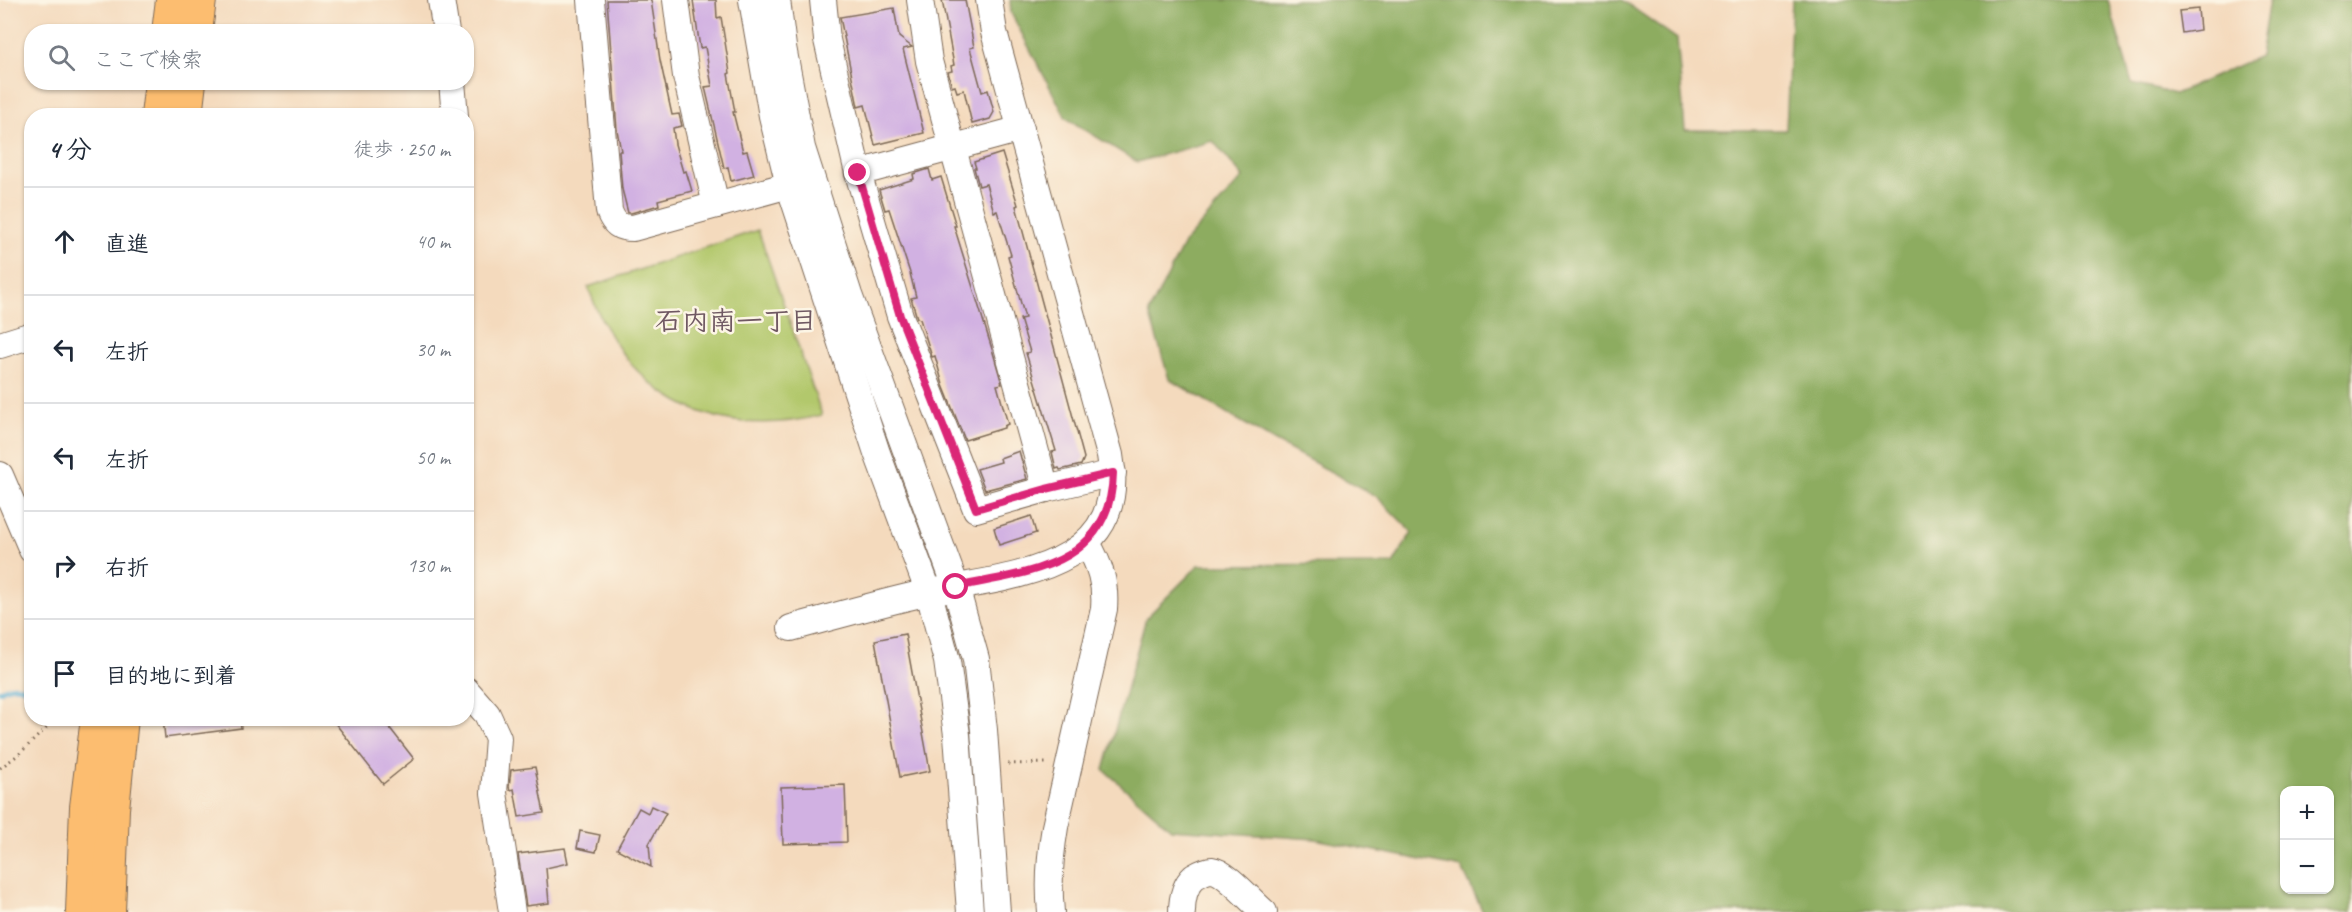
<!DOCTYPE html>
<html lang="ja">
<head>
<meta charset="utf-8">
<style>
	:root { --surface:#fff; --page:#f6f6f7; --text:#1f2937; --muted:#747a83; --line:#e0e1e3 }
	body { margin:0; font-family:Caveat,"Klee One",sans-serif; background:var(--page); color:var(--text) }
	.controls { position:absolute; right:18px; bottom:18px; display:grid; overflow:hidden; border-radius:12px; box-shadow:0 2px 4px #0004 }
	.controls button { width:54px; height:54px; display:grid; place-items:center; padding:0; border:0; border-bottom:2px solid var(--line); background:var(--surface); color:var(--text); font:30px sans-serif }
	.stop { position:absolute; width:18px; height:18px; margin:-14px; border:4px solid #db2777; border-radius:50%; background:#fff }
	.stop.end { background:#db2777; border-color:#fff; box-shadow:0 2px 6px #0008 }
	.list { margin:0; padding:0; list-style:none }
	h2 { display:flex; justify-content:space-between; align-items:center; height:78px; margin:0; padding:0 24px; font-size:26px }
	h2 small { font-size:20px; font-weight:400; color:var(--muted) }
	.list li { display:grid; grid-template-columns:39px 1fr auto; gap:18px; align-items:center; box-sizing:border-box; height:108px; padding:0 24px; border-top:2px solid var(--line) }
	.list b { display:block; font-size:22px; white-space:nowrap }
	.list em { font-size:20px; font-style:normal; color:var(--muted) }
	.icon { flex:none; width:33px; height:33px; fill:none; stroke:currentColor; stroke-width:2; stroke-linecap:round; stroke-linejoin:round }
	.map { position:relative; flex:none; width:2352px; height:912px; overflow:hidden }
	.search { position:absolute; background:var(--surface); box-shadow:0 2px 4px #0004; left:24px; top:24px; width:450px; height:66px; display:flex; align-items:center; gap:15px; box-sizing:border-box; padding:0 21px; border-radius:24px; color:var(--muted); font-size:22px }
	.panel { position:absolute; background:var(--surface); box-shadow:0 2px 4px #0004; left:24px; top:108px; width:450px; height:618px; border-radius:24px }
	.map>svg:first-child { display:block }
	.green { fill:#b2c86c; stroke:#767945; stroke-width:1.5 }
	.forest { fill:#8dac60; stroke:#646b3f; stroke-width:1.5; fill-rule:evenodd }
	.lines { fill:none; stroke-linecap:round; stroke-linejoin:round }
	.stream { stroke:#56aad2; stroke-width:5 }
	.building { fill:#d1b1e2 }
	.minor-casing { stroke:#7c6856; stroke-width:28 }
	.major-casing { stroke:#7c6856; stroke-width:34 }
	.path { stroke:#7c6856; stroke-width:3; stroke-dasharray:1.5 4.5; stroke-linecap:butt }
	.minor { stroke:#fff; stroke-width:26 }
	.major { stroke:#fcbd6f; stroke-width:32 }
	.route { stroke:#db2777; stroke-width:8 }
	.labels { text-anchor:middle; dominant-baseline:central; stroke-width:5; stroke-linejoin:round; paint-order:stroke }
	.neighbourhood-label { font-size:27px; font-weight:bold; fill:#705963; stroke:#fcf5e5 }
</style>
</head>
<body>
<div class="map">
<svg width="2352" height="912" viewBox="0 0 2352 912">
	<rect width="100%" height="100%" fill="#fcf5e5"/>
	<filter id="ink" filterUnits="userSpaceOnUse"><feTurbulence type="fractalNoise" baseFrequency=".0167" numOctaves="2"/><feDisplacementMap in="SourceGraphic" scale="12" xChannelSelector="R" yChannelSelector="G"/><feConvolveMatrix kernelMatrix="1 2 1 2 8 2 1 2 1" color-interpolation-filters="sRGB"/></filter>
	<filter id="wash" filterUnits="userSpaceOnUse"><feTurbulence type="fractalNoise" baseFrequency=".008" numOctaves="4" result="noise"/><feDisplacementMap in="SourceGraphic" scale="24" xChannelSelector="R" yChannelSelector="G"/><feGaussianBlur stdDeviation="1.35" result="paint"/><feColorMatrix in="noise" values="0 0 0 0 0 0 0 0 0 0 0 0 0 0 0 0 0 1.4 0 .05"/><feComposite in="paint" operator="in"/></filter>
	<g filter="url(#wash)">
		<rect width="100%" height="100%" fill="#f4dabd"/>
		<path class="green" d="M 758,230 L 822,415 C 711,443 625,393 588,287 Z"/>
		<path class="forest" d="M 1010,0 L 1622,0 L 1677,39 L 1685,130 L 1786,130 L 1792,0 L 2108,0 L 2132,84 L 2175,94 L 2260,56 L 2269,0 L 2352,0 L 2352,912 L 1483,912 L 1462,868 L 1315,839 L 1171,829 L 1104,770 L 1146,618 L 1199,565 L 1393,564 L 1412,532 L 1376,496 L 1274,441 L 1169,379 L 1149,312 L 1185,242 L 1243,177 L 1213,141 L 1137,162 L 1066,118 L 1011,13 ZM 2284,790 L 2330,790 L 2330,890 L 2284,890 Z"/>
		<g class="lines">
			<path class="stream" d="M 0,691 C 12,684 20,685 32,692"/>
		</g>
		<g id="blocks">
			<g class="building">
				<path d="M 607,0 L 651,0 L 660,60 L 672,115 L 679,114 L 682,126 L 673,128 L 675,144 L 683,172 L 686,171 L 692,191 L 658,200 L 659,205 L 631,213 L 628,213 L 622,189 L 619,151 L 621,151 L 617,130 Z"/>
				<path d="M 693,0 L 716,0 L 717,18 L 721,17 L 730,73 L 728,74 L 735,112 L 733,112 L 743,152 L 747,151 L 754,175 L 731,181 L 728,167 L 724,168 L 705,87 L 712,86 L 705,47 L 700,48 Z"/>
				<path d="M 942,0 L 965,0 L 974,47 L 970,48 L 982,92 L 988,90 L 994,112 L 990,119 L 972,124 L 964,90 L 957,92 L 955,86 L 952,87 L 948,72 L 952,71 L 951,66 L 954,65 Z"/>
				<path d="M 894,8 L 899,37 L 912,47 L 903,49 L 924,133 L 875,145 L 865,105 L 858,107 L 840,17 Z"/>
				<path d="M 2198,9 L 2200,30 L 2182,33 L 2179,11 Z"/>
				<path d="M 1002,153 L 1018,205 L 1016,206 L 1084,458 L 1081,465 L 1060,470 L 1059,468 L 1056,469 L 1052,452 L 1056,451 L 1026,353 L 1030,352 L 1020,319 L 1025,318 L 1008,256 L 1011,255 L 997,211 L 994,212 L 986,184 L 979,186 L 974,168 L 976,168 L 974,162 Z"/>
				<path d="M 929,169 L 932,180 L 941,177 L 956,226 L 954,226 L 992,349 L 1002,384 L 997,385 L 1008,424 L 1004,426 L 1004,428 L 965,440 L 943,385 L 935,356 L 932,357 L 920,319 L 917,318 L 911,298 L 916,297 L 910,273 L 889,209 L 885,210 L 879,190 L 914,179 L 913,174 Z"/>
				<path d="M 1019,451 L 1027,479 L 985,490 L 977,469 L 1001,462 L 1000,458 Z"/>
				<path d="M 1031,516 L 1036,533 L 999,545 L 994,528 Z"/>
				<path d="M 905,634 L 930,771 L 900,777 L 875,640 Z"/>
				<path d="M 163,718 L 240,718 L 241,728 L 165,738 Z"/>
				<path d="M 331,718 L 382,718 L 414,759 L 383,784 Z"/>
				<path d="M 535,767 L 544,813 L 519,817 L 514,789 L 510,790 L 509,787 L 511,770 Z"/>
				<path d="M 845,785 L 847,842 L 783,844 L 781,787 Z"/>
				<path d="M 651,806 L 666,813 L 649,844 L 651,867 L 617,849 L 639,808 L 648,813 Z"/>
				<path d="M 580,831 L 600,835 L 596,852 L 577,848 Z"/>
				<path d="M 565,848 L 568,863 L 546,868 L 549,903 L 526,906 L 518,854 Z"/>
			</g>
		</g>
	</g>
	<g filter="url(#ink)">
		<use href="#blocks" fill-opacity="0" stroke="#7c6856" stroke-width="1.5"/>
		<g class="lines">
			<defs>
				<g id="minor">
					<path d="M 441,0 L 446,32"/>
					<path d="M 591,0 L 609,211 C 614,224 619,228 633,228 L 789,185"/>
					<path d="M 676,0 L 686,76 L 716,205"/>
					<path d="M 752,0 L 772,116 L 789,185 L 877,453 L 929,593 L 947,661 L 957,735 L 970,912"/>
					<path d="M 777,0 L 783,47 L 802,148 L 849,295 L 956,587 L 976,659 L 984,730 L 997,912"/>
					<path d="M 823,0 L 827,40 L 858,173 L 900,316 L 976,509 L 1046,489 L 1113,473"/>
					<path d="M 920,0 L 929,61 L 1046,489"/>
					<path d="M 452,82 L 455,116"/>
					<path d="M 858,173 L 1021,129"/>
					<path d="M 0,345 L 32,335"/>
					<path d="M 0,475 L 32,550"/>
					<path d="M 791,628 C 836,616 880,603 925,593 C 1006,576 1131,572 1110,455 L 994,32 L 989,0"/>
					<path d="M 466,690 L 487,714 L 498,738 L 494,793 L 512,912"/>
					<path d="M 1051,912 C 1048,883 1050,856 1055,827 L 1104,609 C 1106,583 1100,565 1087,543"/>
					<path d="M 1182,912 C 1182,899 1184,886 1194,877 C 1199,874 1206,870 1212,870 C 1225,871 1253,903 1264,912"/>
				</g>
				<g id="major">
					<path d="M 168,32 L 172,0"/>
					<path d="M 196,32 L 200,0"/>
					<path d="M 157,116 L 161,82"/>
					<path d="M 186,116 L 190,82"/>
					<path d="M 82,912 L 86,807 L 97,718"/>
					<path d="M 109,912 L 113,809 L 122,718"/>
				</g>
			</defs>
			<use href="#minor" class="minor-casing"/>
			<use href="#major" class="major-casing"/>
			<g class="path">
				<path d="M 1008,764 L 1046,763"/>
				<path d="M 0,768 L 18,755 L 57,718"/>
			</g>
			<use href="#minor" class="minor"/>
			<use href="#major" class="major"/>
		</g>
	</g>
	<g class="lines" filter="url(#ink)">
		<path class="route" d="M 858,173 L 900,316 L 976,509 L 1046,489 L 1113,473 C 1111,566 1028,572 956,587"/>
	</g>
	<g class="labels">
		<g class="neighbourhood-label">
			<text x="736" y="321">石内南一丁目</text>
		</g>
	</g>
</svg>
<div class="controls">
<button>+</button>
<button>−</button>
</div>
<div class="stop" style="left:956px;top:587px"></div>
<div class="stop end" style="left:858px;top:173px"></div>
<div class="search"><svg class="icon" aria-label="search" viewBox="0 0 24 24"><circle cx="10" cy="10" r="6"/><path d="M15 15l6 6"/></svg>ここで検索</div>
<section class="panel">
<h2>4 分<small>徒歩 · 250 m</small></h2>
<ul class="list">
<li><svg class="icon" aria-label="ahead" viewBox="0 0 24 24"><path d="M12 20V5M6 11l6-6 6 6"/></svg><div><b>直進</b></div><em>40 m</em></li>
<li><svg class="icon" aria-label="left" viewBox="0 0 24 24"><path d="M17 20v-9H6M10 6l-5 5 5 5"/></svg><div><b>左折</b></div><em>30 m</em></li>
<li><svg class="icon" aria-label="left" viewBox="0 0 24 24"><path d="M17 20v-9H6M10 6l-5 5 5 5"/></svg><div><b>左折</b></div><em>50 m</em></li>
<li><svg class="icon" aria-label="right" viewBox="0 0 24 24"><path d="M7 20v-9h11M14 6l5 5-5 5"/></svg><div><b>右折</b></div><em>130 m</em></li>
<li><svg class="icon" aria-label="arrive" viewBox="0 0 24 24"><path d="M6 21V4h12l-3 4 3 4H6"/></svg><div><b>目的地に到着</b></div></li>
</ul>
</section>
</div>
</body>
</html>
